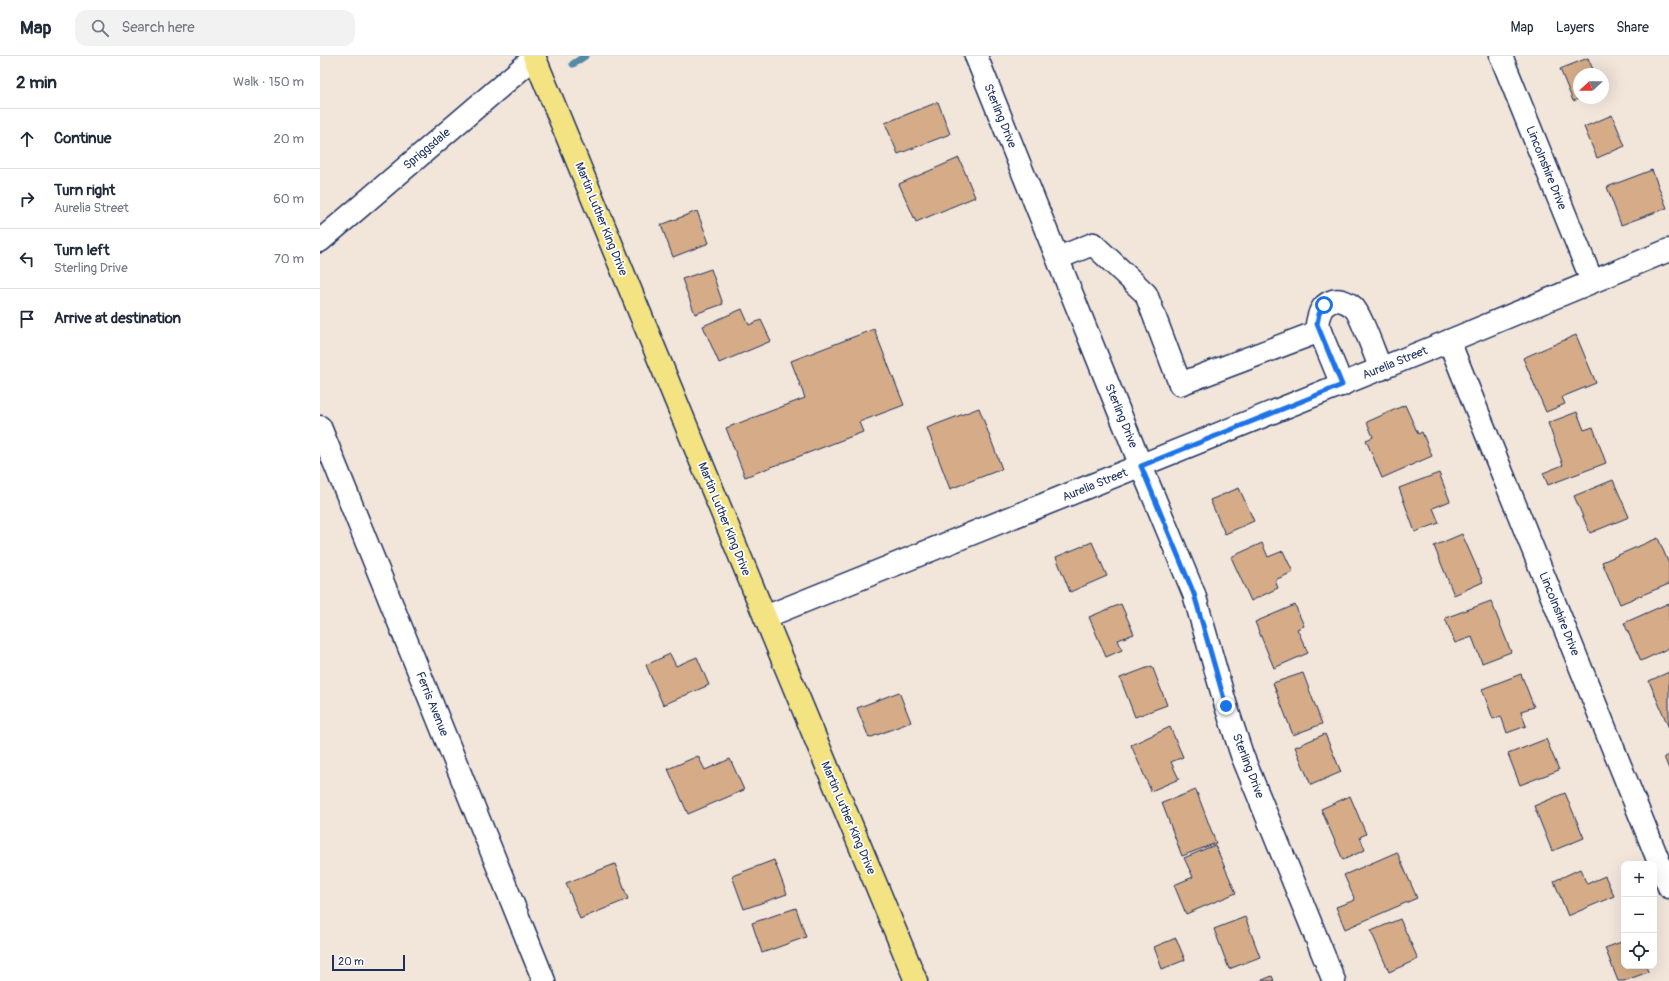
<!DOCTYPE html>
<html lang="en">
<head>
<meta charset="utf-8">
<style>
	:root { --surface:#fff; --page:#f2f2f3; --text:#1f2937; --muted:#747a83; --line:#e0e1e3 }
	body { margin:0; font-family:Pangolin,sans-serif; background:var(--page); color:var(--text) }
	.controls { position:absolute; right:12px; bottom:12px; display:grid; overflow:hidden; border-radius:8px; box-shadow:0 4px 16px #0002 }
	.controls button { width:36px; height:36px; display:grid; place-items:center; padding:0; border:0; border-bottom:1px solid var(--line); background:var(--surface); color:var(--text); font:20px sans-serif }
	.compass { position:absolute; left:1253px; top:12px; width:36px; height:36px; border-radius:50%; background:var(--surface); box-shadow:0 4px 16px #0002; rotate:248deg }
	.scale { position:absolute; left:12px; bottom:10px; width:73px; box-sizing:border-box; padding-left:4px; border:2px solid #1b2f5e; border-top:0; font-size:11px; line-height:14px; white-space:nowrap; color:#1b2f5e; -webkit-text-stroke:3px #fff; paint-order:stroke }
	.stop { position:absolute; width:12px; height:12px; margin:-9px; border:3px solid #1a73e8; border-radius:50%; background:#fff }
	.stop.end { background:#1a73e8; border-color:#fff; box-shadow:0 1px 4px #0008 }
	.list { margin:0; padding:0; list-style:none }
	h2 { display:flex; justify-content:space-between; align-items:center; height:52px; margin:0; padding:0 16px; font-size:17px }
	h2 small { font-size:13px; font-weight:400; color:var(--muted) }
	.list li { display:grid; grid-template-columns:26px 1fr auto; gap:12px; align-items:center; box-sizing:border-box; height:60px; padding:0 16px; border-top:1px solid var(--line) }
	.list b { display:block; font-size:15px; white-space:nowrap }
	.list p { margin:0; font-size:13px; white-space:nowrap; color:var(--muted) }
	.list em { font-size:13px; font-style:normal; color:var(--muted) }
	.icon { flex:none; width:22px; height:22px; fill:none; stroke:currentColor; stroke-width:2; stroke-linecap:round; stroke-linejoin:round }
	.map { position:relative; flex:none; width:1349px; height:925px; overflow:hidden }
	header { display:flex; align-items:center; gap:24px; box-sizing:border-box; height:56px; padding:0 20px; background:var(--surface); border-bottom:1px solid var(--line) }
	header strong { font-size:19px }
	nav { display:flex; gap:22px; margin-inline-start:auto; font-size:14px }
	.search { width:280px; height:36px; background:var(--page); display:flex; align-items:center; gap:10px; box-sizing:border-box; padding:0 14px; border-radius:12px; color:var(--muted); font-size:15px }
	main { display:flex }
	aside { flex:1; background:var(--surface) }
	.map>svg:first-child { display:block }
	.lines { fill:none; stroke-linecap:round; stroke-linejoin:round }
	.stream { stroke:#538aa6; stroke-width:7 }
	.building { fill:#d5ac87; stroke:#1b2f5e }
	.minor-casing { stroke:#1b2f5e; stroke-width:25 }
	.major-casing { stroke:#1b2f5e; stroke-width:25 }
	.minor { stroke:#fff; stroke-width:22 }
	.major { stroke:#f4e382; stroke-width:22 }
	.route { stroke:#1a73e8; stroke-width:5 }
	.labels { text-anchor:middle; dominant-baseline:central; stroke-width:3.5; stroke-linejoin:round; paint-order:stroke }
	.street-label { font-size:12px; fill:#1b2f5e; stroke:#fff }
</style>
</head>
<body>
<header>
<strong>Map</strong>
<div class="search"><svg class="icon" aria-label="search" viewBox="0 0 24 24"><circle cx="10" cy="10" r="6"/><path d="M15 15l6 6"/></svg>Search here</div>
<nav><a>Map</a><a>Layers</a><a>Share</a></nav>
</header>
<main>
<aside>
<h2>2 min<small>Walk · 150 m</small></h2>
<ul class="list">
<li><svg class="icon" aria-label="ahead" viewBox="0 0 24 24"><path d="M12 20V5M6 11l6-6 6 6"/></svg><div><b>Continue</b></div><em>20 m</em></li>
<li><svg class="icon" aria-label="right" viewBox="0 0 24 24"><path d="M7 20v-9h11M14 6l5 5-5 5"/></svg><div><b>Turn right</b><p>Aurelia Street</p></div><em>60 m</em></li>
<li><svg class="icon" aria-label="left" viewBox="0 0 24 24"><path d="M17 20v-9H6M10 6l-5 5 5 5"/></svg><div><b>Turn left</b><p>Sterling Drive</p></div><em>70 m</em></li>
<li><svg class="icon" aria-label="arrive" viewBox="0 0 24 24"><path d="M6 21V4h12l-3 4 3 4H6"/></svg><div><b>Arrive at destination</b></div></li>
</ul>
</aside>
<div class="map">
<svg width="1349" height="925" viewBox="0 0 1349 925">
	<rect width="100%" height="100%" fill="#f2e6db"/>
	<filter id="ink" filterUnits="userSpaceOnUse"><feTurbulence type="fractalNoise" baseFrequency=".025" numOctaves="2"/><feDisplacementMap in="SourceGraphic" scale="8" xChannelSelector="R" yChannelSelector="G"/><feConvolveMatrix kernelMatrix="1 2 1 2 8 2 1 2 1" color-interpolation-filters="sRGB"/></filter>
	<g filter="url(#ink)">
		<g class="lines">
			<path class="stream" d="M 253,8 L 265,0"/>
		</g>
		<g class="building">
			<path d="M 1268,2 L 1275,18 L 1259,18 L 1259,42 L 1261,42 L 1253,45 L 1240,13 Z"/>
			<path d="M 618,46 L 630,78 L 578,98 L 565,67 Z"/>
			<path d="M 1292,59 L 1305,90 L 1277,102 L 1264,71 Z"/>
			<path d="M 639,102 L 655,141 L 596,166 L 579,128 Z"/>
			<path d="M 1332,114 L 1347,152 L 1301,169 L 1287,131 Z"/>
			<path d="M 377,155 L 389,187 L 353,201 L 341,169 Z"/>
			<path d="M 391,213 L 403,248 L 375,258 L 362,223 Z"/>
			<path d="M 422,253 L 429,269 L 441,264 L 451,285 L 399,307 L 383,270 Z"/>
			<path d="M 554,273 L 584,349 L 539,366 L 543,376 L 425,421 L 406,372 L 485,342 L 471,305 Z"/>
			<path d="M 1256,279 L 1276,327 L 1242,341 L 1245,348 L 1226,356 L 1203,302 Z"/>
			<path d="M 1085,349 L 1098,378 L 1102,376 L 1112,400 L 1062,422 L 1046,384 L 1053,381 L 1047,366 Z"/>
			<path d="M 659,352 L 682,413 L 630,433 L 607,372 Z"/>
			<path d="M 1257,356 L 1264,374 L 1273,371 L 1286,407 L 1228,429 L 1223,417 L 1243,409 L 1228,367 Z"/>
			<path d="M 1119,417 L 1130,445 L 1113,452 L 1119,467 L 1095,476 L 1079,432 Z"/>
			<path d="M 1293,424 L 1309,461 L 1270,477 L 1254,440 Z"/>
			<path d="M 919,432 L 934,465 L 905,478 L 890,444 Z"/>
			<path d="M 1142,478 L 1163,526 L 1134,539 L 1114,490 Z"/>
			<path d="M 1338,482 L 1349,508 L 1349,528 L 1300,548 L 1282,506 Z"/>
			<path d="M 772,486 L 787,520 L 750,536 L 736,501 Z"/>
			<path d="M 942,487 L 948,501 L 963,495 L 973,516 L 955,524 L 958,532 L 931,545 L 911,501 Z"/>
			<path d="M 1171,545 L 1191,596 L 1162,607 L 1152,581 L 1135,587 L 1125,562 Z"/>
			<path d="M 1349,547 L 1349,592 L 1321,605 L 1304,567 Z"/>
			<path d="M 801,548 L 814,578 L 798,584 L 802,594 L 786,601 L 769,561 Z"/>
			<path d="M 975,549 L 984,570 L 977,573 L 988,597 L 954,612 L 935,566 Z"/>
			<path d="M 350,598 L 356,610 L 377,601 L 389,629 L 343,649 L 326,609 Z"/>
			<path d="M 832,610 L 847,649 L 815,661 L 800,622 Z"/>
			<path d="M 1349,616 L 1349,672 L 1329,625 Z"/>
			<path d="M 983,617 L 1002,668 L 973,679 L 953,627 Z"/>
			<path d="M 1201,618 L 1214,651 L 1201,655 L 1206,670 L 1187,677 L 1181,660 L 1173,663 L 1162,633 Z"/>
			<path d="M 579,636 L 591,666 L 549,682 L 537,652 Z"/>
			<path d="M 850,671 L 863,701 L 851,706 L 859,723 L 831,735 L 811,689 Z"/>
			<path d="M 1005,678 L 1021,716 L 991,729 L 975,691 Z"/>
			<path d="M 1226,683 L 1239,714 L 1200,729 L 1188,698 Z"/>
			<path d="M 1349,699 L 1349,713 L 1344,701 Z"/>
			<path d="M 378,700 L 385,714 L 410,703 L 424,734 L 368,758 L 348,713 Z"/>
			<path d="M 876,734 L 896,787 L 862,800 L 842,747 Z"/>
			<path d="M 1245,737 L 1264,782 L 1232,795 L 1214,750 Z"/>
			<path d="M 1030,740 L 1046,778 L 1040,781 L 1045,794 L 1023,804 L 1001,753 Z"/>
			<path d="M 895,789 L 916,837 L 866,858 L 854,829 L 873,821 L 864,802 Z"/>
			<path d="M 1077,796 L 1097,842 L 1025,873 L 1016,851 L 1035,844 L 1024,819 Z"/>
			<path d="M 454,804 L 467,838 L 424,853 L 412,820 Z"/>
			<path d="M 295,808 L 308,843 L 260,863 L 246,827 Z"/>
			<path d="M 1260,813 L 1267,828 L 1285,820 L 1294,840 L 1248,860 L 1234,825 Z"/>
			<path d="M 476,852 L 486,881 L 442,897 L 432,867 Z"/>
			<path d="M 925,861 L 940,901 L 909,913 L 894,873 Z"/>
			<path d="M 1080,863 L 1098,903 L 1069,916 L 1051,875 Z"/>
			<path d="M 856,882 L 865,904 L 842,913 L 834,891 Z"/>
			<path d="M 1304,885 L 1304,910 L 1326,910 L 1328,916 L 1304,925 L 1298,925 L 1285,892 Z"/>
			<path d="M 952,920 L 954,925 L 940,925 Z"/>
		</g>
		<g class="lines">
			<defs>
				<g id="minor">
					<path d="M 656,0 L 821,410 L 874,538 L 906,650 L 922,699 L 1014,925"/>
					<path d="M 1181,0 L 1272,225"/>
					<path d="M 0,185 L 215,1"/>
					<path d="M 738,202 L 773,188 L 826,238 L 860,328 L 1000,275"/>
					<path d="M 1129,285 L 1349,831"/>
					<path d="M 1022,329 L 997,268 C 999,258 1001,250 1010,246 C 1018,242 1027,246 1033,251 C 1040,256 1056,302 1061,313"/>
					<path d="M 0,371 L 224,925"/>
					<path d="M 445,561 L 1129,285 L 1349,194"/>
				</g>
				<path id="major" d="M 214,0 L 445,561 L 596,925"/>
			</defs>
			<use href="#minor" class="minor-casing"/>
			<use href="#major" class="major-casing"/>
			<use href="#minor" class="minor"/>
			<use href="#major" class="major"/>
		</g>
	</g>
	<g class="lines" filter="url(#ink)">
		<path class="route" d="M 906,650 L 874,538 L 821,410 L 1022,329 L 997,268 L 999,258 L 1004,249"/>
	</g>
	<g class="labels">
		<g class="street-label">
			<text transform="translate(680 60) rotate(68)">Sterling Drive</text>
			<text transform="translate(107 93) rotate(-40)">Spriggsdale</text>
			<text transform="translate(1226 112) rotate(68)">Lincolnshire Drive</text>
			<text transform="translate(281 163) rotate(68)">Martin Luther King Drive</text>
			<text transform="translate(1075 307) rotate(-22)">Aurelia Street</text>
			<text transform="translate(801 360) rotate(68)">Sterling Drive</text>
			<text transform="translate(775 429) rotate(-22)">Aurelia Street</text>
			<text transform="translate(404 463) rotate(68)">Martin Luther King Drive</text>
			<text transform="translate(1239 558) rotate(68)">Lincolnshire Drive</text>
			<text transform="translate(112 648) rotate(68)">Ferris Avenue</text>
			<text transform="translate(928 710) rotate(69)">Sterling Drive</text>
			<text transform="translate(528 762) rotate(67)">Martin Luther King Drive</text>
		</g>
	</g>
</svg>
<div class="controls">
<button>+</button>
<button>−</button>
<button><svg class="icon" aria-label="locate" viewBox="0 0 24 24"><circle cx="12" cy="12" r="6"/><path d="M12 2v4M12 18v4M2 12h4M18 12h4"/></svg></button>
</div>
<svg class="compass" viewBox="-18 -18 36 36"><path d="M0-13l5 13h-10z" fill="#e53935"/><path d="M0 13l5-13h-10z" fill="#747a83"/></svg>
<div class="scale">20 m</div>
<div class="stop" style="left:1004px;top:249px"></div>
<div class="stop end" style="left:906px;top:650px"></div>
</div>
</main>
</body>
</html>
